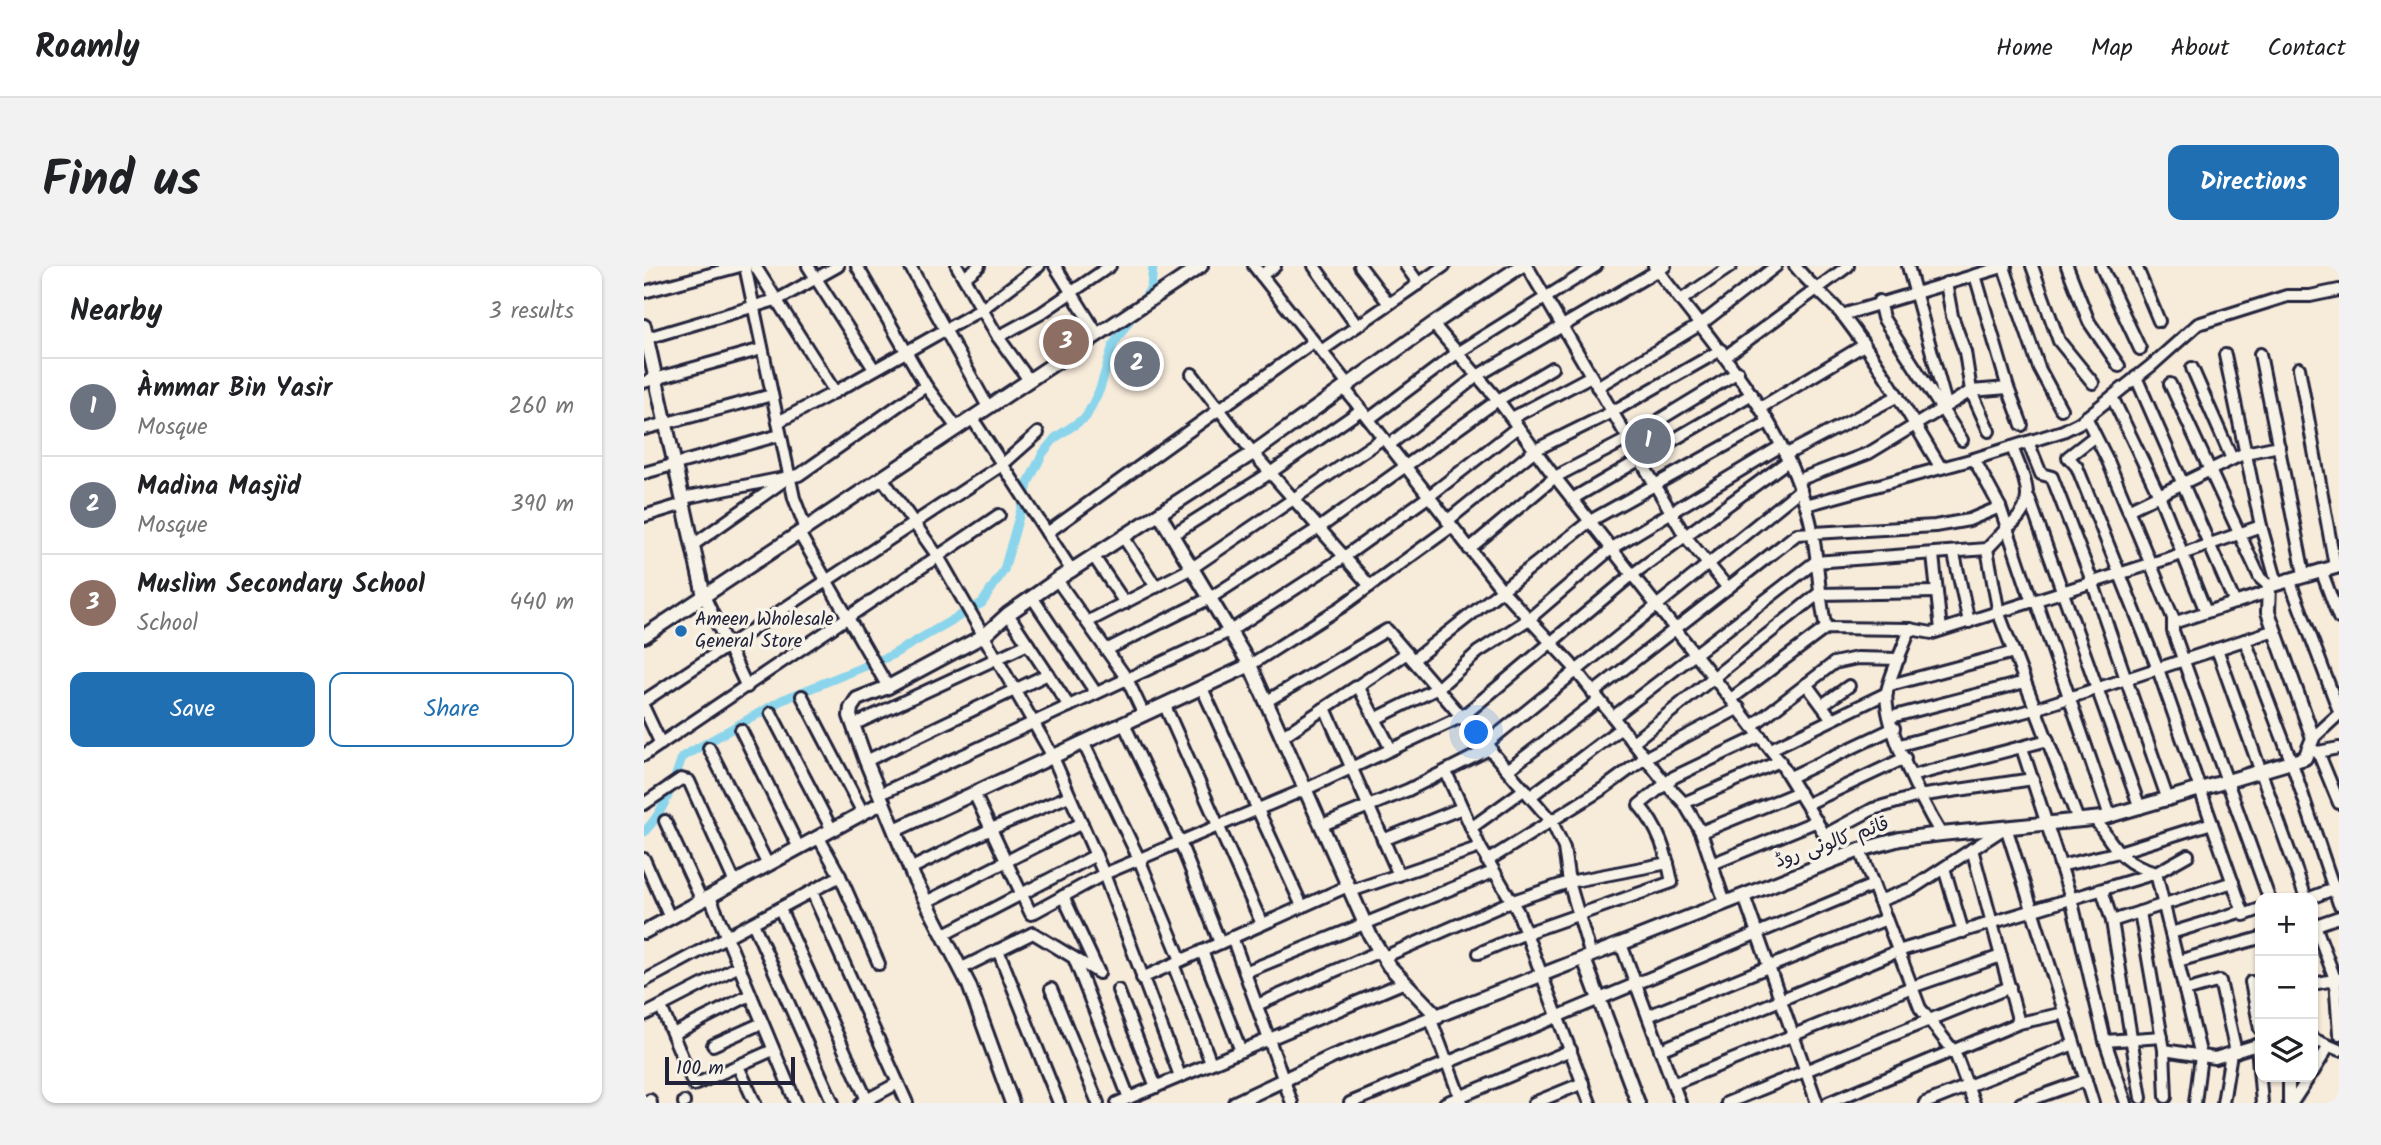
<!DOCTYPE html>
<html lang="en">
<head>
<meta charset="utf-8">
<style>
	:root { --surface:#fff; --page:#f2f2f2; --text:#202124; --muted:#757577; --line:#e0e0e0; --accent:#1f6fb2 }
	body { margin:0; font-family:Kalam,"Playpen Sans Arabic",sans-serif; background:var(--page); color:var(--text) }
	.controls { position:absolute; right:21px; bottom:21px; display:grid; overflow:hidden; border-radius:14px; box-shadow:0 2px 5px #0004 }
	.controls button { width:63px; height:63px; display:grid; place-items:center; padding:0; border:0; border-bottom:2px solid var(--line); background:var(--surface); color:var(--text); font:35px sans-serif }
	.scale { position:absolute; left:21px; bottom:18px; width:130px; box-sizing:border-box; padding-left:7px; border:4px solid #22223b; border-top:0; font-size:19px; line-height:24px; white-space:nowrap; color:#22223b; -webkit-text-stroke:5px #f7f3e8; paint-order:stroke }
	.you { position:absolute; left:833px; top:467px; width:24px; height:24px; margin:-18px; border:5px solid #fff; border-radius:50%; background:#1a73e8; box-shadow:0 0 0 10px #1a73e833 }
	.badge { display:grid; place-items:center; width:46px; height:46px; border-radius:50%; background:var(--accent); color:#fff; font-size:23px; font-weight:700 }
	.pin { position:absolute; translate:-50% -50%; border:4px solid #fff; box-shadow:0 2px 7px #0006 }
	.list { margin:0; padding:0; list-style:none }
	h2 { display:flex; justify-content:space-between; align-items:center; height:91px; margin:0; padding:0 28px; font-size:30px }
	h2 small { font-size:23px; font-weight:400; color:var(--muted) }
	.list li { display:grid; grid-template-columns:46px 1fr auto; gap:21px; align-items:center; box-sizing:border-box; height:98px; padding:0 28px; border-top:2px solid var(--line) }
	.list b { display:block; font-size:26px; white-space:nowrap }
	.list p { margin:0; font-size:23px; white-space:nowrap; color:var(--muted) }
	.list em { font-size:23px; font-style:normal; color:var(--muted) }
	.actions { display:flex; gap:14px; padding:21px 28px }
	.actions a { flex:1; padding:16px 0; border:2px solid var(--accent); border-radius:14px; text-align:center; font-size:24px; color:var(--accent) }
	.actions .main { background:var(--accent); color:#fff }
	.icon { flex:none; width:38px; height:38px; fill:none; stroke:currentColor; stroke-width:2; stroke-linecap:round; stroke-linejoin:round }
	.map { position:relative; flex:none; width:1695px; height:837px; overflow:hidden; border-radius:14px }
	header { display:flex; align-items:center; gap:42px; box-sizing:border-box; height:98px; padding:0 35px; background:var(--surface); border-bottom:2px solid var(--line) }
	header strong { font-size:33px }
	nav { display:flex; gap:38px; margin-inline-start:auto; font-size:24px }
	.intro { display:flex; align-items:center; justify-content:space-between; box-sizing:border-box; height:168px; padding:0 42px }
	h1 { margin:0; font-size:49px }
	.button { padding:18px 32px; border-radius:14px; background:var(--accent); color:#fff; font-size:24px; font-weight:700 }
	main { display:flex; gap:42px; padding:0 42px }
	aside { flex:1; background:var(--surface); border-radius:14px; box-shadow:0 2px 5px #0004 }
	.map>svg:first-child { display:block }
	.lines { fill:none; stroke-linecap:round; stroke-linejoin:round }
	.canal { stroke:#8bd5ec; stroke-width:9 }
	.minor-casing { stroke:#22223b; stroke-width:16 }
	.tertiary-casing { stroke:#22223b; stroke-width:18 }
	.minor { stroke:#f7f3e8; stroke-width:10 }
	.tertiary { stroke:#f7f3e8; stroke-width:12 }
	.poi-dot { fill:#1f6fb2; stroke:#f7f3e8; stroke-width:2.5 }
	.labels { text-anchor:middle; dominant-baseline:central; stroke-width:7; stroke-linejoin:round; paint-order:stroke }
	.poi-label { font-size:19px; fill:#22223b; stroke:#f7f3e8; text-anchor:start }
	.street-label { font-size:19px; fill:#22223b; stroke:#f7f3e8 }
</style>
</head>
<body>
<header>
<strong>Roamly</strong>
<nav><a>Home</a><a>Map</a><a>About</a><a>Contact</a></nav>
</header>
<div class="intro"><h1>Find us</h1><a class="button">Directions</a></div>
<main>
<aside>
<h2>Nearby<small>3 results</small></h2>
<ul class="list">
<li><span class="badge" style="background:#6b7280">1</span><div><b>Àmmar Bin Yasir</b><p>Mosque</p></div><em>260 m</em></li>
<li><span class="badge" style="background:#6b7280">2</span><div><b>Madina Masjid</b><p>Mosque</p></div><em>390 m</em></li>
<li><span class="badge" style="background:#8d6e63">3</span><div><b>Muslim Secondary School</b><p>School</p></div><em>440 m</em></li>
</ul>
<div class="actions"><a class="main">Save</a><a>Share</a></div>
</aside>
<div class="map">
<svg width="1695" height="837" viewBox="0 0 1695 837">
	<rect width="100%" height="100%" fill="#f7ebda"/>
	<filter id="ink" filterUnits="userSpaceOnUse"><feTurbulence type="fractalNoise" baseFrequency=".0143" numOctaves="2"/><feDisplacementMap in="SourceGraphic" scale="14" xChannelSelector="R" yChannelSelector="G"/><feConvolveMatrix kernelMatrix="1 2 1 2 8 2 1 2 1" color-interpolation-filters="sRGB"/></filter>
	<g filter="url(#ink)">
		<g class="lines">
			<path class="canal" d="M 0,566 C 21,545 29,518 38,491 L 138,434 L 246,390 L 338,337 L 360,304 L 385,215 L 399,187 L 411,172 L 442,151 L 456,123 L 469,79 L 507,22 L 509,0"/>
			<defs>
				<g id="minor">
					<path d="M 101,0 L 150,232 L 162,263"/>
					<path d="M 111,0 L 191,126 L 338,43 L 395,0"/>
					<path d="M 164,0 L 230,103"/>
					<path d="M 213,0 L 282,120"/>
					<path d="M 266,0 L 344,141"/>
					<path d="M 313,0 L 354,71 L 385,114"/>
					<path d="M 411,0 L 454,69"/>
					<path d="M 610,0 L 705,120"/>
					<path d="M 670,0 L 713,60"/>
					<path d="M 716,0 L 745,38"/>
					<path d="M 762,0 L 775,18"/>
					<path d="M 883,0 L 1041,270 L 1084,322"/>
					<path d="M 1010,0 C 1070,79 1136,148 1164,247 C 1175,284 1173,324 1182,362"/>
					<path d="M 1151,0 C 1166,19 1185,33 1200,51 C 1237,99 1266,151 1297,202"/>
					<path d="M 1264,0 L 1302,138"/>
					<path d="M 1388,0 L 1415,75 L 1449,117"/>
					<path d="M 1423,0 L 1445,56 L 1475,100"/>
					<path d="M 1457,0 L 1496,83"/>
					<path d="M 1492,0 L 1515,55"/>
					<path d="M 1360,1 L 1395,102 L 1417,143"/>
					<path d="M 617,9 L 631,0"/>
					<path d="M 1331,9 L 1364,122 L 1378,159"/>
					<path d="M 320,12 L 335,0"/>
					<path d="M 1302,17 L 1308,50 L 1321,86 L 1327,125 L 1345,165"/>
					<path d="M 0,26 L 96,0"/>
					<path d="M 1037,34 L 1087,0"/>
					<path d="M 1235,35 L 1239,52 L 1318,174"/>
					<path d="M 1198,49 L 1362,0"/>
					<path d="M 789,58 L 854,134 L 907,206 L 1134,493 L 1195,592"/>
					<path d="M 354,71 L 396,48 L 466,0"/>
					<path d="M 0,73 L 135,33 L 194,0"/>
					<path d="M 677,85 L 800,0"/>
					<path d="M 1616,88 L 1660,308"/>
					<path d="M 1581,89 L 1617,260 L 1633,317"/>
					<path d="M 1082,90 L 1204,0"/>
					<path d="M 1548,102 L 1588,193"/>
					<path d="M 1655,102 L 1691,300"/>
					<path d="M 548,108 L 609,187 L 726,320"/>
					<path d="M 1492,111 L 1591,337"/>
					<path d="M 0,116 L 118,83"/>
					<path d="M 1526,118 L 1616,312 L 1625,320"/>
					<path d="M 953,121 L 1057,58 L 1132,0"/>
					<path d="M 701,123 L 859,325 L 927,398 L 1022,518 L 1040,537 L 1057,566 L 1081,637"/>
					<path d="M 1468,131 L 1515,229 L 1562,346"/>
					<path d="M 1116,142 L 1220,79"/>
					<path d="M 1442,151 L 1464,195 L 1529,352 L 1529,365 L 1625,632"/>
					<path d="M 328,152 L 428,305"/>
					<path d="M 868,152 L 947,110"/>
					<path d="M 725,153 L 813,87 L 952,0"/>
					<path d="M 134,156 L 191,126"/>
					<path d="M 0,163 L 128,129"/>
					<path d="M 1451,170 L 1424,191 L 1433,201 L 1514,403 L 1600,649 L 1616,643"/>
					<path d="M 1384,176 L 1397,208 L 1408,211 L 1448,315 L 1524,534"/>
					<path d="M 745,179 L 833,110 L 1021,0"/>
					<path d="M 1368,181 C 1380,214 1397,237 1363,262 L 1388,336"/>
					<path d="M 1141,189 L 1254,130"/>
					<path d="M 0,207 L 136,169"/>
					<path d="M 145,211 L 155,209 L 282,120 L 313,162"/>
					<path d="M 238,212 L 295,292 L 408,489 L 460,608 L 536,810"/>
					<path d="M 1154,214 L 1225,187 L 1327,125 L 1364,122"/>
					<path d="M 39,232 L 145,211 L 49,279"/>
					<path d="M 1385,232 L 1496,542"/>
					<path d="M 928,233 L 1108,128"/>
					<path d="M 1162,239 L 1330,193 L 1419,165 L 1435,157 L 1508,99 L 1554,58 L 1643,30 L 1666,30 L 1695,24"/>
					<path d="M 1484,244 L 1601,187 L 1635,180"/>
					<path d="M 0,250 L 40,238"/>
					<path d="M 803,255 L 891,184 L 968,146 L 1077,84"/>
					<path d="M 155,267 L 244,421"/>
					<path d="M 403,267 L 669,76"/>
					<path d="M 528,269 L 626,207 L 717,144"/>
					<path d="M 480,272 L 512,321"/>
					<path d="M 825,283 L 911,211 L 984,173 L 1094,106"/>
					<path d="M 1343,283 L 1355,348 L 1434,554"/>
					<path d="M 1310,288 L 1325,356"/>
					<path d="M 1289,289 L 1297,364"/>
					<path d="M 450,291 L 481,337"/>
					<path d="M 1677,304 L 1695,352"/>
					<path d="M 1645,313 L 1695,445"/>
					<path d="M 413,314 L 483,413 L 500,449"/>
					<path d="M 60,330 L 103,421"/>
					<path d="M 388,331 L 452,427"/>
					<path d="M 1392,335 L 1466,550"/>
					<path d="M 364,348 L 425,440"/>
					<path d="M 443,356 L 548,302 L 739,172"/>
					<path d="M 1529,357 L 1624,326"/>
					<path d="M 1266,363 C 1259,383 1248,404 1243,425 C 1237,456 1280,540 1297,568"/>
					<path d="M 1601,374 L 1648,497 L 1695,638"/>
					<path d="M 1573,383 L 1662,632"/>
					<path d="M 462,384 L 566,332 L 675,262 L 854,134 L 908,102"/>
					<path d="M 769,394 L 946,255 L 1124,156"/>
					<path d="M 606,399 L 697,341 L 807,261"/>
					<path d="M 1162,418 L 1188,453"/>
					<path d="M 1246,419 L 1370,386"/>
					<path d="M 714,420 L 747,483"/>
					<path d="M 558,422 L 658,640"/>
					<path d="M 949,427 L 1153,268 L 1291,260 L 1325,254 L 1356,241"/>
					<path d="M 158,430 L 219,547"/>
					<path d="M 1087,433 L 1182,362 L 1266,363 L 1288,367 L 1538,288 L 1617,260"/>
					<path d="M 0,435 L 358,199 L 394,167"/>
					<path d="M 623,435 L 743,364 L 908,556 L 920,582 L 925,616 L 947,690"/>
					<path d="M 1178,439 L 1205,420"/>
					<path d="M 521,440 L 618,658"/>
					<path d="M 0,442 L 17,478"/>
					<path d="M 681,442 L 755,609"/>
					<path d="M 127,447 L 188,564"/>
					<path d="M 969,451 L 1171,296 L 1343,283 L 1363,262 L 1356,241 L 1330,193"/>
					<path d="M 1247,451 L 1381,416"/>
					<path d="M 731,453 L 794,422 L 834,386 L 885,353 L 968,282 L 1137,180"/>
					<path d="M 480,458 L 536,576 L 576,677"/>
					<path d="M 209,459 L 384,378"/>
					<path d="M 1108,460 L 1190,397 L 1213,392 L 1255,393"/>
					<path d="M 97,464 L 155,582"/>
					<path d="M 639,470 L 763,387"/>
					<path d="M 1669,472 L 1695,448"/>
					<path d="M 439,476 L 495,593 L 537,694"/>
					<path d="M 989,476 L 1174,328 L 1293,326"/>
					<path d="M 843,477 L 1157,223"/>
					<path d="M 1256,479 L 1391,443 L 1631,364"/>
					<path d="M 65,482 L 124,599"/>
					<path d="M 1378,482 L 1427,632 L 1461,775 L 1482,837"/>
					<path d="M 1127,483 L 1243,427"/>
					<path d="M 1666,483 L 1674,486 L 1695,537"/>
					<path d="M 1674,486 L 1695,482"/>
					<path d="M 0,489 L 355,249"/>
					<path d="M 222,495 L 404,408"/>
					<path d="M 865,503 L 955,434"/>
					<path d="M 1267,510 L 1404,474"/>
					<path d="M 1146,511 L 1250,462"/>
					<path d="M 330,527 L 387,648 L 460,608 L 662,523 L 819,450 L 989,308 L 1144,195"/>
					<path d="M 236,528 L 586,365 L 700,291 L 784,231 L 874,161"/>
					<path d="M 887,530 L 977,462"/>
					<path d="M 1040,537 L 1136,495"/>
					<path d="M 0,538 L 37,513 L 45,515 L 91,617"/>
					<path d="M 1163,538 L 1261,492"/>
					<path d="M 1451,553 C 1472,582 1476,597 1512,607 L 1557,790 L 1551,837"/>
					<path d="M 21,555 L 58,635"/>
					<path d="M 678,559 L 764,524 L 847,482"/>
					<path d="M 827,562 L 881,523"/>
					<path d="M 1057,566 L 1155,526"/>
					<path d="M 1181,569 L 1229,543 L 1274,530 L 1389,513"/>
					<path d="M 739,574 L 818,542"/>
					<path d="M 836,581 L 874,646 L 946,837"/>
					<path d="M 1328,583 L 1375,757"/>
					<path d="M 1216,584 L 1276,742 L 1311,787 L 1330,837"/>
					<path d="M 0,593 L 26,652"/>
					<path d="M 843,595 L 960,522 L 1001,492 L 1095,442"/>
					<path d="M 1068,598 L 1173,555"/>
					<path d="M 1416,600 L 1475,586 L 1568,557"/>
					<path d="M 1300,602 L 1319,666"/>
					<path d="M 266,603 L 347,563 L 425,530"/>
					<path d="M 196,610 L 235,698"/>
					<path d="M 1458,624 L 1468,655 L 1497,832"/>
					<path d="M 707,625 L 836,581 L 802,506"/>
					<path d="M 168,626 L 263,837"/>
					<path d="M 1100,630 L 1173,837"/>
					<path d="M 66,631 L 152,837"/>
					<path d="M 1666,632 L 1695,621"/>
					<path d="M 1235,635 L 1269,622 L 1362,561 L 1449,837"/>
					<path d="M 282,636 L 438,557"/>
					<path d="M 136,643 L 223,834"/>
					<path d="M 1496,646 L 1520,784 L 1522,831"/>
					<path d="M 1468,655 L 1589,616"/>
					<path d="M 109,657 L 189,837"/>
					<path d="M 1671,659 L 1691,713 L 1695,768"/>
					<path d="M 1669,660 L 1695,651"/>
					<path d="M 1527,667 L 1599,645"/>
					<path d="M 299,669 L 452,589"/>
					<path d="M 588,671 L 648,837"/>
					<path d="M 977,678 L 1036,837"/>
					<path d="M 354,684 L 415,837"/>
					<path d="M 558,685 L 597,785"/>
					<path d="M 835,687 L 882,667 L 1028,616 C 1022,586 1015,562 995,539 L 1030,511 L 1116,470"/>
					<path d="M 740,691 L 866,636 L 925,616 L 1024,597"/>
					<path d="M 430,692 L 485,832"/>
					<path d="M 1534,695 L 1616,672"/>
					<path d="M 529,698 L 567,797"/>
					<path d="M 316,703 L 389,667 L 455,707 L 419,630"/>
					<path d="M 601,706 L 849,606"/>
					<path d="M 498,712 L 704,620"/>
					<path d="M 0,715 L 196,610 L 175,572"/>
					<path d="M 1607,716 L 1616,763"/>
					<path d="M 1669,718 L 1695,713"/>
					<path d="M 407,723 L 454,837"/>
					<path d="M 474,724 L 512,821"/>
					<path d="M 1541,725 L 1576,715 L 1592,786"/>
					<path d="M 613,739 L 736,685"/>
					<path d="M 17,741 L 50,819 L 129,784"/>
					<path d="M 0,749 L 95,700"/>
					<path d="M 1004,750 L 1242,653"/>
					<path d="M 787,754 L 817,834"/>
					<path d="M 29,768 L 106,729"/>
					<path d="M 1669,773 L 1695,784"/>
					<path d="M 1461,775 L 1518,771"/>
					<path d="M 69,779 L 118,757"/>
					<path d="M 1613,779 L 1618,837"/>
					<path d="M 1016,784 L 1254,685 L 1512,607 L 1544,589"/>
					<path d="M 1520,784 L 1571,792 L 1616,778"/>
					<path d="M 94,800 L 111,837"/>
					<path d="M 1669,806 L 1685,780"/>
					<path d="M 1645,811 L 1645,837"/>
					<path d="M 1029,818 L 1268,721 L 1357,690"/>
					<path d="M 6,834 L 7,837"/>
					<path d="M 40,836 L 40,837"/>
					<path d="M 217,837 L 254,817"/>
					<path d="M 473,837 L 761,716"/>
					<path d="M 706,837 L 1229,619"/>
					<path d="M 801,837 L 927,784"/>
					<path d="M 890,837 L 939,817"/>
					<path d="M 1083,837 L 1366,721"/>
					<path d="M 1184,837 L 1375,757 L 1421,747"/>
					<path d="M 1281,837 L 1430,778"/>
					<path d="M 1377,837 L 1442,814"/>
					<path d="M 1579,837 L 1587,787"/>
					<path d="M 1648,837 L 1665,811"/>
				</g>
				<g id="tertiary">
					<path d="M 0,60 L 60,330"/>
					<path d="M 516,249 L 606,399 L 726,669 L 745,700 L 794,751"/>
					<path d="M 0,370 L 557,0"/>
					<path d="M 251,564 L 606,399"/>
					<path d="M 0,666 L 239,536"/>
					<path d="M 940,693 L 994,837"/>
					<path d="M 368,837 L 325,719 L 270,612 L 222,495 L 206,450 L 207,442 L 213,433 L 244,421 L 341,369 L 364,348 L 417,311 L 609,187 L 789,58 L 877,0"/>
					<path d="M 591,837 L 688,791 L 1216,584 L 1256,573 L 1297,568 L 1458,552 L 1661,492 L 1669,472 L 1624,346 L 1625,320 L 1695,300"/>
				</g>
			</defs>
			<use href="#minor" class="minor-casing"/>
			<use href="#tertiary" class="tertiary-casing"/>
			<use href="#minor" class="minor"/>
			<use href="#tertiary" class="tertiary"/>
		</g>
	</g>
	<circle class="poi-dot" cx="37" cy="365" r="7"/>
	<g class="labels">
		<g class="poi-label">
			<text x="51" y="354">Ameen Wholesale<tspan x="51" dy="22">General Store</tspan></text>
		</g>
		<g class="street-label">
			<text transform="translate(1188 577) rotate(-19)">قائم کالونی روڈ</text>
		</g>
	</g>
</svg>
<div class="controls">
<button>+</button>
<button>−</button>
<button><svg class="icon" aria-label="layers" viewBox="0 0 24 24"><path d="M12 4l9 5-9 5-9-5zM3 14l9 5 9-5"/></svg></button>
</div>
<div class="scale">100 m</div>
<div class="you"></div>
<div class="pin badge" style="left:1004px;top:175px;background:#6b7280">1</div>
<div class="pin badge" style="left:493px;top:98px;background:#6b7280">2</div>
<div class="pin badge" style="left:422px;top:76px;background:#8d6e63">3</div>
</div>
</main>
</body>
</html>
